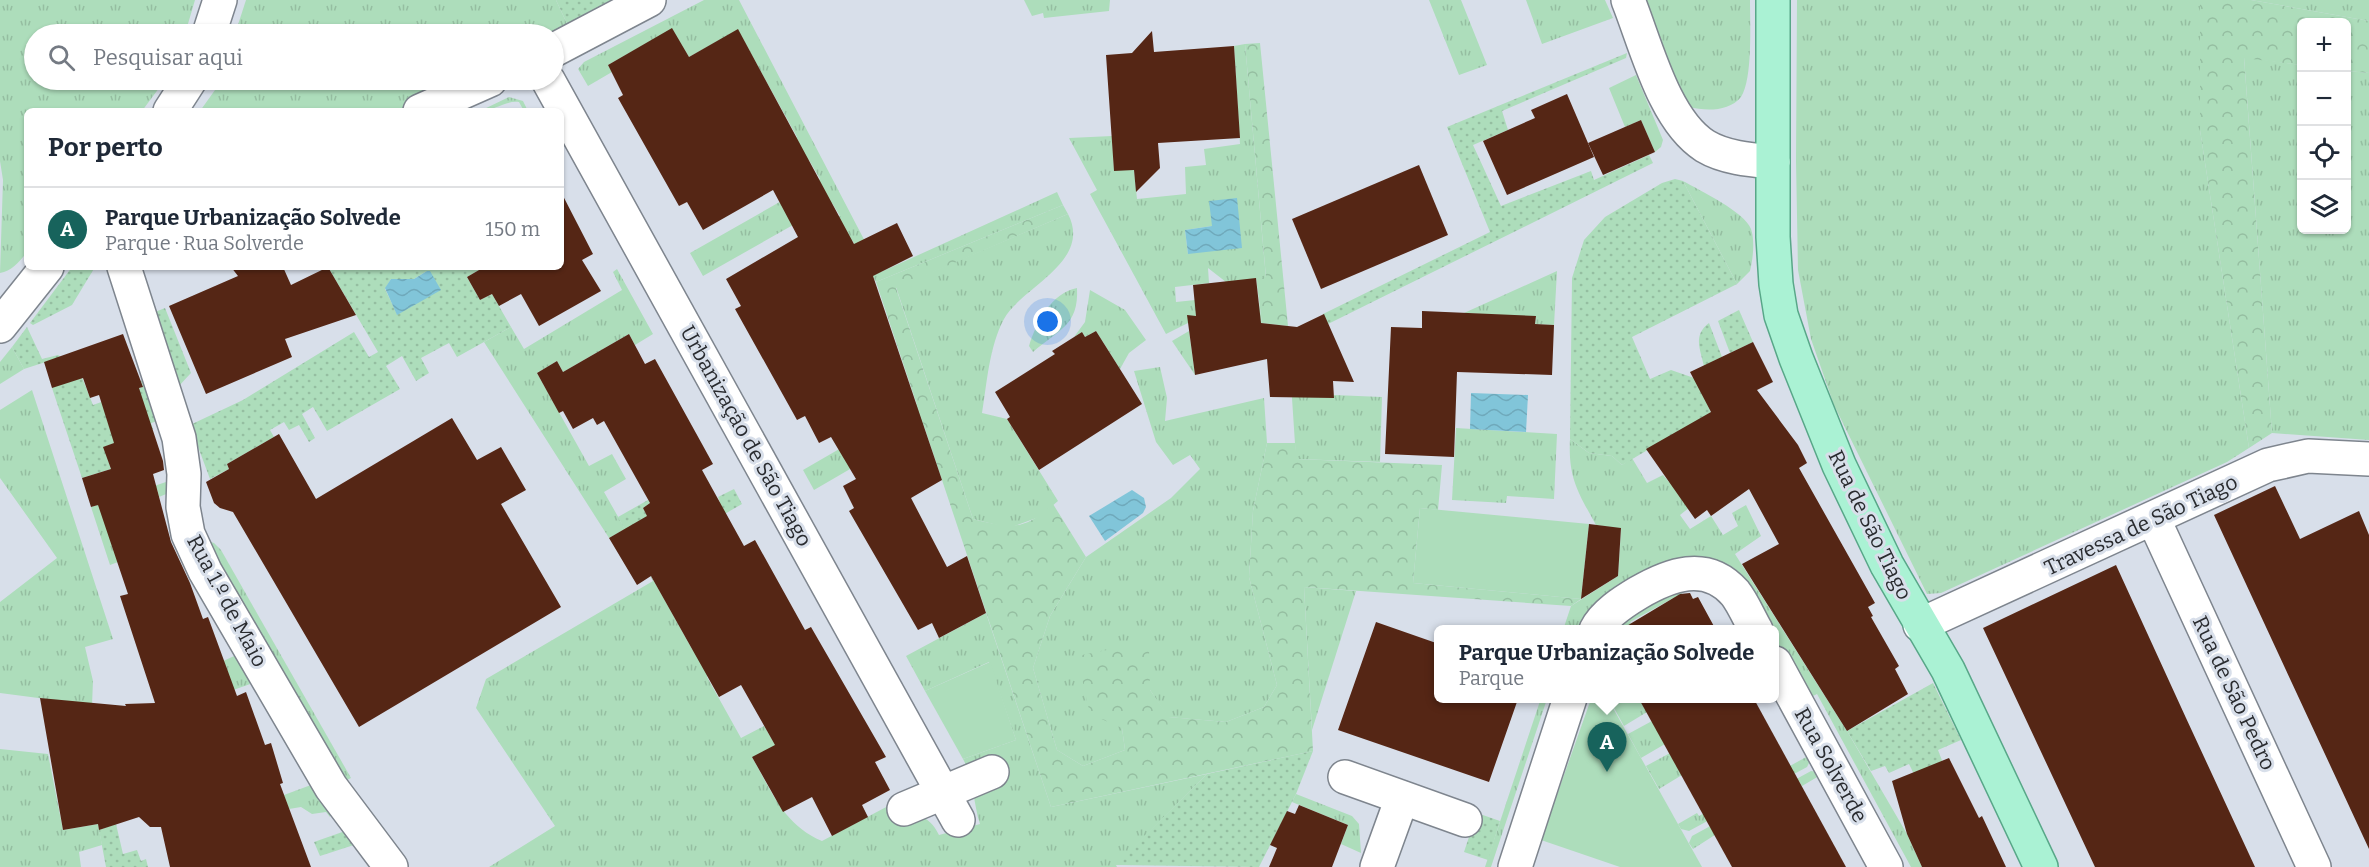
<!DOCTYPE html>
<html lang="pt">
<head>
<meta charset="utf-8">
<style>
	:root { --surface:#fff; --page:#f6f6f7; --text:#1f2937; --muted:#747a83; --line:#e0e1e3; --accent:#17635c }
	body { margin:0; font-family:Bitter,serif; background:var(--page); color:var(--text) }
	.controls { position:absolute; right:18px; top:18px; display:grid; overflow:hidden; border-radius:9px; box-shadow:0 2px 4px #0004 }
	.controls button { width:54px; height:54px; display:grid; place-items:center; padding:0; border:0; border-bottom:2px solid var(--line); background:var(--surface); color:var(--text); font:30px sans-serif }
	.you { position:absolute; left:1048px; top:322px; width:21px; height:21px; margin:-15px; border:4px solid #fff; border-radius:50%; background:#1a73e8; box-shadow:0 0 0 9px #1a73e833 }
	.badge { display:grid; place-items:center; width:39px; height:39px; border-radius:50%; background:var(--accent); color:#fff; font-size:20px; font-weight:700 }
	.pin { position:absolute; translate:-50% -50px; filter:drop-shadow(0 2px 3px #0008) }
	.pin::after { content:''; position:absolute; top:32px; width:21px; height:18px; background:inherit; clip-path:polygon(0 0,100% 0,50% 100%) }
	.popup { position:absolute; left:1434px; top:625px; width:345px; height:78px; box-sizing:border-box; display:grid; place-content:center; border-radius:9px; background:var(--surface); filter:drop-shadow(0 2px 4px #0005); font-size:20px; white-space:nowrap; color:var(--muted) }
	.popup b { font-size:22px; color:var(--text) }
	.popup::after { content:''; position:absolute; left:50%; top:100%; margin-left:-12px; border:12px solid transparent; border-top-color:var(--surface) }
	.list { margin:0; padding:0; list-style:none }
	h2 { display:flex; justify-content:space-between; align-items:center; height:78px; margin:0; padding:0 24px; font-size:26px }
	h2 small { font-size:20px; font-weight:400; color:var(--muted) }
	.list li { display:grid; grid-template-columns:39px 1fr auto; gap:18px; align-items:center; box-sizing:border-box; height:84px; padding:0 24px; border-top:2px solid var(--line) }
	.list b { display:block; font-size:22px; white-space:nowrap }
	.list p { margin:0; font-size:20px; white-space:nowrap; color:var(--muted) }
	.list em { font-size:20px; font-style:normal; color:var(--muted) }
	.icon { flex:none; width:33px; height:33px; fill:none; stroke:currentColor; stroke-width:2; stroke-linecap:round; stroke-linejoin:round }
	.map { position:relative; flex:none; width:2369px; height:867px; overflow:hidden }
	.search { position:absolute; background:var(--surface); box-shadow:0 2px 4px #0004; left:24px; top:24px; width:540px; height:66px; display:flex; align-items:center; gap:15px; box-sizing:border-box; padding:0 21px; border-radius:33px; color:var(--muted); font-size:22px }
	.panel { position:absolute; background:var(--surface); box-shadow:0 2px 4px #0004; left:24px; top:108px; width:540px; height:162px; border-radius:9px }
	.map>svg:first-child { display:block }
	.grass { fill:url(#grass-tufts); fill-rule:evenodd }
	.forest { fill:url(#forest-crowns) }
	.park { fill:#adddbb }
	.garden { fill:url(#garden-dots); fill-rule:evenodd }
	.water { fill:url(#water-waves) }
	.building { fill:#552615 }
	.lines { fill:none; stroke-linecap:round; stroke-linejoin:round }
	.minor-casing { stroke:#7e858e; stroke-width:36 }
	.major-casing { stroke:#58a788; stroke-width:36 }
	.minor { stroke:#fff; stroke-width:33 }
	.major { stroke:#aaf2d4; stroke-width:33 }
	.labels { text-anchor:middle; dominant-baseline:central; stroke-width:6; stroke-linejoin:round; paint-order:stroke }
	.street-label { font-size:21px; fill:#292b2f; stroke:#d8dfea }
</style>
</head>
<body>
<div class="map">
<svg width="2369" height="867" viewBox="0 0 2369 867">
	<defs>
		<pattern id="grass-tufts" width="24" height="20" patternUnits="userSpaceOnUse" patternTransform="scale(1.5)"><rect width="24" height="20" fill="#adddbb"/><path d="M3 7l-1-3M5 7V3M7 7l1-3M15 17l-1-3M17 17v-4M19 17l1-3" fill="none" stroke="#95bea1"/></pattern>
		<pattern id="forest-crowns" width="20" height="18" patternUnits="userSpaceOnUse" patternTransform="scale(1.5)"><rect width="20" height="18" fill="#adddbb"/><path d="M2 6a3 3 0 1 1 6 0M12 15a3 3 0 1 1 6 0" fill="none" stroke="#95bea1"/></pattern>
		<pattern id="garden-dots" width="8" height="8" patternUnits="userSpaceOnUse" patternTransform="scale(1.5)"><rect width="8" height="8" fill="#adddbb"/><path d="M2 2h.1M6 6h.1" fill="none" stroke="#95bea1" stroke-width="1.8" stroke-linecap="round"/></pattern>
		<pattern id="water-waves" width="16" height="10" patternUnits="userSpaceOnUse" patternTransform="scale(1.5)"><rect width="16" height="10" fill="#81c5d9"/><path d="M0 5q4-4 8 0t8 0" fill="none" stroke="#6fa9bb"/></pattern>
	</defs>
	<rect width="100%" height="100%" fill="#d8dfea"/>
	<g class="grass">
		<path d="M 0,0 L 195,0 L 185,34 L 34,34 L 34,80 L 165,80 L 142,111 L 27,111 L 27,252 C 20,261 12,271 0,273 L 3,180 L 0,161 Z"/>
		<path d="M 246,0 L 556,0 L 569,28 L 554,34 L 235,34 Z"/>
		<path d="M 704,0 L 739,0 L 881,272 L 1057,192 L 1063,205 L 876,282 L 852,240 L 807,266 L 804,237 L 840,216 L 832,203 L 703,276 L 690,253 L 820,179 L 809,160 L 768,182 L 780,147 L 797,137 L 738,30 L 689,57 L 672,29 L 608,65 L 612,72 L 588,86 L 578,69 L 584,62 Z"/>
		<path d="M 1024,0 L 1110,0 L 1109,11 L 1044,18 L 1043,13 L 1032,16 Z"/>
		<path d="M 1429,0 L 1461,0 L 1487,65 L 1459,75 Z"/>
		<path d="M 1526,0 L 1605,0 L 1613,18 L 1542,44 Z"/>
		<path d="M 1644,0 L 1750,0 C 1750,22 1753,79 1741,97 C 1729,112 1705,111 1689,107 L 1678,88 Z"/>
		<path d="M 1797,0 L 2200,0 L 2200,130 L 2249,448 L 2227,462 L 1941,593 L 1927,594 L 1834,405 L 1811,339 L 1798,270 L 1796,161 Z"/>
		<path d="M 2251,0 L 2369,0 L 2369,21 Z"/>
		<path d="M 1245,44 L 1266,278 L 1226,282 L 1208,268 L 1209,283 L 1175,287 L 1176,302 L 1224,297 L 1225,307 L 1259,303 L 1262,323 L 1188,323 L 1166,334 L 1090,194 L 1097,190 L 1069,138 L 1112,136 L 1114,170 L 1134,170 L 1137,199 L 1186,194 L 1185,167 L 1206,165 L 1204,149 L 1240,144 L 1234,46 ZM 1212,226 L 1188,254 L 1185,230 Z"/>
		<path d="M 2244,57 L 2301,65 L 2302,230 L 2346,230 L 2347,71 L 2369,73 L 2369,440 L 2272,433 Z"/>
		<path d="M 1636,75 L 1663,140 L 1661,147 L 1655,152 L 1641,120 L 1625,127 L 1609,88 Z"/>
		<path d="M 219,80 L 469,80 L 404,111 L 200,111 L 215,90 Z"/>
		<path d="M 509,97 L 523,101 L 528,111 L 524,111 L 519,102 C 506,100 494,111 480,111 Z"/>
		<path d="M 1683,181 C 1699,190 1745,212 1751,229 C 1755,241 1753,259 1750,271 L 1737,284 Z"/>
		<path d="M 1068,214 C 1093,262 1020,288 1004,319 C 989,347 987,383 982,413 L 1007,419 L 1058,501 L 1039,517 L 1009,528 L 973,519 L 896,287 Z"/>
		<path d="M 617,269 L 653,334 L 635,345 L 629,334 L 563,372 L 557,361 L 537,373 L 589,466 L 612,454 L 626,479 L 604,492 L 625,529 L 609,538 L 484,342 L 511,327 L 524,349 L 622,290 L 613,272 Z"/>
		<path d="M 1557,271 L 1554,325 L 1535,324 L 1536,317 L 1464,313 Z"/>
		<path d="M 1077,288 C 1079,326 1058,330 1033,352 L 1029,346 C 1036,323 1051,293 1077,288 Z"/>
		<path d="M 1090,290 L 1125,310 L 1146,340 L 1129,353 L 1120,369 L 1096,331 L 1085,337 L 1082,332 L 1074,337 L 1085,322 Z"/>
		<path d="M 1189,331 L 1195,375 L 1172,341 Z"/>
		<path d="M 12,347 L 24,369 L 0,384 L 0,362 Z"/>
		<path d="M 1160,367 L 1167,398 L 1165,421 L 1264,398 L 1267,443 L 1253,511 L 1249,577 L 1277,685 L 1264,707 L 1226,722 L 1168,717 L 1150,690 L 1122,728 L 1125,750 L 1083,766 L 1057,750 L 1033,668 L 1050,616 L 1086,557 L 1171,498 L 1200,469 L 1190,455 L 1173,465 L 1156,442 L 1134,371 Z"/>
		<path d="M 1291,383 L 1334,398 L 1334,395 L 1382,397 L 1380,462 L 1296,459 Z"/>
		<path d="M 32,390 L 113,639 L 85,647 L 93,681 L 92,705 L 0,693 L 0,602 L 57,558 L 0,478 L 0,410 Z"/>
		<path d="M 917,404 L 924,426 L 814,490 L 803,470 Z"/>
		<path d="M 1456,428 L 1557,434 L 1554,499 L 1507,496 L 1506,503 L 1452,500 Z"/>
		<path d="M 1570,439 L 1589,453 L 1612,456 L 1622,465 L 1632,458 L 1647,483 L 1663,475 L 1669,482 L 1717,448 L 1695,503 L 1680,515 L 1690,529 L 1711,516 L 1723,535 L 1738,526 L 1732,513 L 1746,505 L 1761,536 L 1735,554 L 1847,731 L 1907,834 L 1922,867 L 1911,867 L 1817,694 L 1807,699 L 1775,643 L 1775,630 L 1767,629 L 1724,570 L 1584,629 L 1563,630 L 1571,606 L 1618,576 L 1621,529 L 1596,525 C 1578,492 1568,478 1570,439 Z"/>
		<path d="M 172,480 L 171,492 L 159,497 L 157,489 L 118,562 L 110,565 L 91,507 Z"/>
		<path d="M 205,540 L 214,543 L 221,550 L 351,778 L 341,783 Z"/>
		<path d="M 647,570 L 654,581 L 692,649 L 721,633 L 707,677 L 741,738 L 764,726 L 783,758 L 752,757 C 772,792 784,825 822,841 L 890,805 C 911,813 929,813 939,835 L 980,824 C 973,803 974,779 963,759 L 1016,740 L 989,662 L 925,691 L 906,656 L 986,613 L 1051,807 L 1207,774 L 1116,865 L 1117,867 L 489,867 L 555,826 L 476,708 L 486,679 L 653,581 Z"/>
		<path d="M 1304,587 L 1356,591 L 1312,730 Z"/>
		<path d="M 1671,589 L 1688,590 L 1630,622 L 1634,629 L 1616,630 L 1620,624 Z"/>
		<path d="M 243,652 L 259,681 L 182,708 L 199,672 Z"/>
		<path d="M 1541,698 L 1547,699 L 1491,867 L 1485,867 Z"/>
		<path d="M 1615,699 L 1640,699 L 1647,712 L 1624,726 L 1610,701 Z"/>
		<path d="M 1652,721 L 1665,744 L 1641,758 L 1628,734 Z"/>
		<path d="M 0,749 L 48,754 L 63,830 L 98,824 L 102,845 L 79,852 L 81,867 L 0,867 Z"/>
		<path d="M 1670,753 L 1682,775 L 1659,789 L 1646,766 Z"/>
		<path d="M 1808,756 L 1810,761 L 1807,767 L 1689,831 L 1681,829 L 1678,824 L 1697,813 L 1699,816 Z"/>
		<path d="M 1811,771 L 1817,772 L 1819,776 L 1802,786 L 1799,781 L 1693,849 L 1689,843 L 1692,836 Z"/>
		<path d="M 319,782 L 334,807 L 330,817 L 326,812 L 312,814 L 301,807 L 289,809 L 284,795 Z"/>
		<path d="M 1296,794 L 1352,816 L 1359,824 L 1361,853 L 1341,844 L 1348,825 L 1292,802 Z"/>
	</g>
	<g class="forest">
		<path d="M 2200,0 L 2251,0 L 2369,21 L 2369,73 L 2347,71 L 2346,22 L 2302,22 L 2301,65 L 2244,58 L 2272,433 L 2249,448 L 2200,130 Z"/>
		<path d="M 1260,43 L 1288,326 L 1262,323 L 1256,278 L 1266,277 L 1245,44 Z"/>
		<path d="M 1063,205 L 1068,214 L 896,288 L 973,519 C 1010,528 1023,532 1053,504 L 1086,557 L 1050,616 L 1033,668 L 1057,750 L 1083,766 L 1125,750 L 1122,728 L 1090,714 L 1077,656 L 1117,648 L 1149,648 L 1150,690 L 1169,717 L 1226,722 L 1264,707 L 1277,685 L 1249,577 L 1253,511 L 1267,443 L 1295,443 L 1297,459 L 1442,465 L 1438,510 L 1420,508 L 1413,583 L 1581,599 L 1571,606 L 1304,587 L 1313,751 L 1051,807 L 876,282 Z"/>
	</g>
	<g class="park">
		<path d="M 1420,508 L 1589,524 L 1581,599 L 1413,583 Z"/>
		<path d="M 990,662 L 1016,740 L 963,759 L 925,691 Z"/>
		<path d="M 1591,699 L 1608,699 L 1702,867 L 1620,867 L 1541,840 Z"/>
	</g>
	<g class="garden">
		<path d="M 556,0 L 622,0 L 569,28 Z"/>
		<path d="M 1627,53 L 1626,58 L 1502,111 L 1508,130 L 1473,145 L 1501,206 L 1591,171 L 1594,180 L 1649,155 L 1653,163 L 1328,324 L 1323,314 L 1490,232 L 1447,127 Z"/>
		<path d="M 1675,179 L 1683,181 L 1737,284 L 1632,337 L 1650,379 L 1671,370 L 1697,379 L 1711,413 L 1622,465 L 1612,456 L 1589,453 L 1570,439 L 1572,278 L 1584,240 L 1605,217 L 1662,183 Z"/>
		<path d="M 72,267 L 95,267 L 72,305 L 33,325 L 30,323 Z"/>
		<path d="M 328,267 L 477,267 L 479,270 L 467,277 L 480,300 L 492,294 L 511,327 L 457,357 L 449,343 L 421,358 L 429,373 L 416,381 L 402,356 L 386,366 L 400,389 L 327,431 L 313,407 L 302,414 L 315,438 L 309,442 L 299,425 L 289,430 L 284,422 L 270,430 L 274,437 L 227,464 L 229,469 L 210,479 L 190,425 L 243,400 L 354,332 L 369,357 L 378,352 ZM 427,271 L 397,314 L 385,289 L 391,279 L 414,279 Z"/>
		<path d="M 165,308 L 191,373 L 177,388 L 155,312 Z"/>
		<path d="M 1739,310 L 1753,342 L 1730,353 L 1718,321 Z"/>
		<path d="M 1709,323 L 1722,357 L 1704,366 C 1700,348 1693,335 1709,323 Z"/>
		<path d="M 27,327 L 42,359 L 58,355 L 61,357 L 24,369 L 12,347 Z"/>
		<path d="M 79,370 L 93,405 L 143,387 L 141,381 L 147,378 L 162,420 L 151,423 L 153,429 L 104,447 L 111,469 L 82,478 L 52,388 ZM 106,416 L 144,421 L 111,432 Z"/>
		<path d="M 734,489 L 742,504 L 643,561 L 618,517 L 648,500 L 650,503 L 643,508 L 659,536 L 720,502 L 718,497 Z"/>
		<path d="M 1933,683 L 1961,740 L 1938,750 L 1943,763 L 1920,786 L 1909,764 L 1889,773 L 1885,766 L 1871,771 L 1847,731 Z"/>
		<path d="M 1313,751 L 1296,794 L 1259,867 L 1115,865 L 1207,774 Z"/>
		<path d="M 1477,813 L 1500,821 L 1488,860 L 1464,852 Z"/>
		<path d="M 116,824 L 123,854 L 137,850 L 141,861 L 146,859 L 148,867 L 106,867 L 99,830 Z"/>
		<path d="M 348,830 L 357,844 L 320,856 L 314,842 Z"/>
	</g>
	<g class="water">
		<path d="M 1237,198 L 1242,248 L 1188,254 L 1185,230 L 1212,226 L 1209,201 Z"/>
		<path d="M 427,271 L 430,271 L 441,290 L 397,315 L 385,288 L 391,279 L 414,279 Z"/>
		<path d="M 1471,393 L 1528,395 L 1526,432 L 1470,429 Z"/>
		<path d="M 1132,490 L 1144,498 L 1146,507 L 1143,513 L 1105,541 L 1089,516 Z"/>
	</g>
	<g class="building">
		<path d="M 672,28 L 689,57 L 738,29 L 854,244 L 897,223 L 913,256 L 873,276 L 942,480 L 911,498 L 947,567 L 967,556 L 986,613 L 939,638 L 932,623 L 918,630 L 849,511 L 854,508 L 843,486 L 856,479 L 831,437 L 819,443 L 805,416 L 797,420 L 735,309 L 741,306 L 726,279 L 798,237 L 773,190 L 703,230 L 687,202 L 679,206 L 618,98 L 623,95 L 608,65 Z"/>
		<path d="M 1152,31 L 1154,52 L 1234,46 L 1240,138 L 1158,143 L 1160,168 L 1136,192 L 1134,170 L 1114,171 L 1106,55 L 1132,53 Z"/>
		<path d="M 1567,94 L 1594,157 L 1507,195 L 1483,141 L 1535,118 L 1531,110 Z"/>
		<path d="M 1641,120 L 1655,152 L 1603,175 L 1588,143 Z"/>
		<path d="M 1419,165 L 1448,235 L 1321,289 L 1292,219 Z"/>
		<path d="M 561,192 L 593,254 L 582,260 L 601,291 L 539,326 L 521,294 L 499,306 L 492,294 L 480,300 L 467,277 L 479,270 L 477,267 L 561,267 Z"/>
		<path d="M 231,267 L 283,267 L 291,285 L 328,267 L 356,315 L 285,339 L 292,357 L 206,394 L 169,306 L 238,276 Z"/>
		<path d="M 1256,278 L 1261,323 L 1297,327 L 1324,314 L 1354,382 L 1333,381 L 1334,398 L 1270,397 L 1267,359 L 1195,375 L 1187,315 L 1196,316 L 1193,285 Z"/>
		<path d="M 1422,311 L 1536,316 L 1535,324 L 1554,325 L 1552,375 L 1457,372 L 1454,457 L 1385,454 L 1391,327 L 1422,328 Z"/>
		<path d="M 1096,331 L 1142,404 L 1039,470 L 1007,419 L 1010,417 L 995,392 L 1055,354 L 1052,351 L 1082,332 L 1085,337 Z"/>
		<path d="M 123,334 L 143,387 L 139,388 L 163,461 L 164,470 L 153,474 L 171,542 L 190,583 L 203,619 L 208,617 L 237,696 L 246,692 L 265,745 L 271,743 L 283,783 L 280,784 L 311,867 L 170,867 L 161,827 L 150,827 L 139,817 L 99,830 L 98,824 L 63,830 L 40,698 L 126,706 L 125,704 L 155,703 L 120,596 L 128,594 L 98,505 L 91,507 L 82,478 L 111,469 L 103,447 L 114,443 L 99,395 L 90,398 L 83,378 L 52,388 L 44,362 Z"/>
		<path d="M 629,334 L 645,364 L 655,359 L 702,444 L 713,464 L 702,470 L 744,546 L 755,540 L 805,630 L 811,627 L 886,757 L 875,762 L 890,790 L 862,805 L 868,817 L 832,836 L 812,797 L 783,812 L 752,757 L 775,745 L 741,685 L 719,697 L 651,576 L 637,585 L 609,538 L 647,516 L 643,508 L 650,503 L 604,421 L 597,425 L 593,418 L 573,429 L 563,411 L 559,413 L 537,373 L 557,361 L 563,372 Z"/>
		<path d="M 1753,342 L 1773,382 L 1757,390 L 1798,445 L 1807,463 L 1799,468 L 1875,603 L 1868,607 L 1873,616 L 1871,617 L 1899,666 L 1895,669 L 1908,694 L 1847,731 L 1742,564 L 1779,544 L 1749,489 L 1711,516 L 1707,510 L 1695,519 L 1646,449 L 1711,412 L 1690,372 Z"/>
		<path d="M 452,418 L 477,460 L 501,447 L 526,490 L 501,504 L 561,607 L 359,727 L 233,512 L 220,508 L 214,503 L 206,482 L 229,469 L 227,464 L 279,434 L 316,499 Z"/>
		<path d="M 2275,486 L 2300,539 L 2359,511 L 2369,535 L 2369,849 L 2214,515 Z"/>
		<path d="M 1589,524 L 1621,528 L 1618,576 L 1581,599 Z"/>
		<path d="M 2116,565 L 2186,718 L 2255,867 L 2095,867 L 1983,628 Z"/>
		<path d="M 1690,593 L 1693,599 L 1698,597 L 1716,630 L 1620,630 L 1680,594 Z"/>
		<path d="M 1376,622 L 1439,644 L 1439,699 L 1518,699 L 1489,782 L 1338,730 Z"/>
		<path d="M 1639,699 L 1754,699 L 1846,867 L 1732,867 Z"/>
		<path d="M 1949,758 L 1979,818 L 1982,816 L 2006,867 L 1922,867 L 1907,834 L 1892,781 Z"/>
		<path d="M 1299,805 L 1348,825 L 1332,867 L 1269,867 L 1277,848 L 1270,845 L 1287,811 L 1295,814 Z"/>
	</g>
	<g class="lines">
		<defs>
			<g id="minor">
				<path d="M 1628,0 C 1646,45 1664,120 1705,146 C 1725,158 1751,160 1773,162"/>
				<path d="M 209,34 L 220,0"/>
				<path d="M 554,50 L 649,0"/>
				<path d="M 548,80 L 958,820"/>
				<path d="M 170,111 L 190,80"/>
				<path d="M 420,111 L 490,80"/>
				<path d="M 124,267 L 179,438 L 184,474 L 183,507 L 188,534 L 205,571 L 331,787 L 391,867"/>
				<path d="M 0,326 L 47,267"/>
				<path d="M 2154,520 L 2314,867"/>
				<path d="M 1920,625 L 2268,465 L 2308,456 L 2369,459"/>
				<path d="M 1596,630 C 1604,614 1623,602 1638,593 C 1669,575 1706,560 1735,593 C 1743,603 1749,618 1756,630"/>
				<path d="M 1775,663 L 1886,867"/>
				<path d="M 1345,777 L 1465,820"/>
				<path d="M 904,809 L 992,772"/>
				<path d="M 1377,867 L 1402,798"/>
				<path d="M 1515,867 L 1570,698"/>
			</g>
			<path id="major" d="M 1773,0 L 1773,237 L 1776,284 L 1781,315 L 1796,358 L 1839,465 L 1887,565 L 1948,670 L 2041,867"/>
		</defs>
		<use href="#minor" class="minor-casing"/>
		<use href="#major" class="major-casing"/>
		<use href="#minor" class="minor"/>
		<use href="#major" class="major"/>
	</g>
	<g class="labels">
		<g class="street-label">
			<text transform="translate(746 436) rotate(61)">Urbanização de São Tiago</text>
			<text transform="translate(1870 525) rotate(64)">Rua de São Tiago</text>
			<text transform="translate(2141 525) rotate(-25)">Travessa de São Tiago</text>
			<text transform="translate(227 601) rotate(62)">Rua 1.º de Maio</text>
			<text transform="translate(2234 693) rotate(65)">Rua de São Pedro</text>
			<text transform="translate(1831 765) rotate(61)">Rua Solverde</text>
		</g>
	</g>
</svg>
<div class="controls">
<button>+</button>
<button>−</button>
<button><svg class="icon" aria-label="locate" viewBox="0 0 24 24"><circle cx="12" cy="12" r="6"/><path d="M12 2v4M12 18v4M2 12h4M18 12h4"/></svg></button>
<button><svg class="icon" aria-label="layers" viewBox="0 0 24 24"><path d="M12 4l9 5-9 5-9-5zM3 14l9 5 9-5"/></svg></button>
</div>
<div class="you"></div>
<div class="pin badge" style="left:1607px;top:772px">A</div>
<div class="popup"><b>Parque Urbanização Solvede</b>Parque</div>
<div class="search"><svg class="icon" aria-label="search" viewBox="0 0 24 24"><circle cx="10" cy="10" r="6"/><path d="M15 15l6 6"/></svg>Pesquisar aqui</div>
<section class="panel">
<h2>Por perto<small></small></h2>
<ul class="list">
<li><span class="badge">A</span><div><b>Parque Urbanização Solvede</b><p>Parque · Rua Solverde</p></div><em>150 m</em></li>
</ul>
</section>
</div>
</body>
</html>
